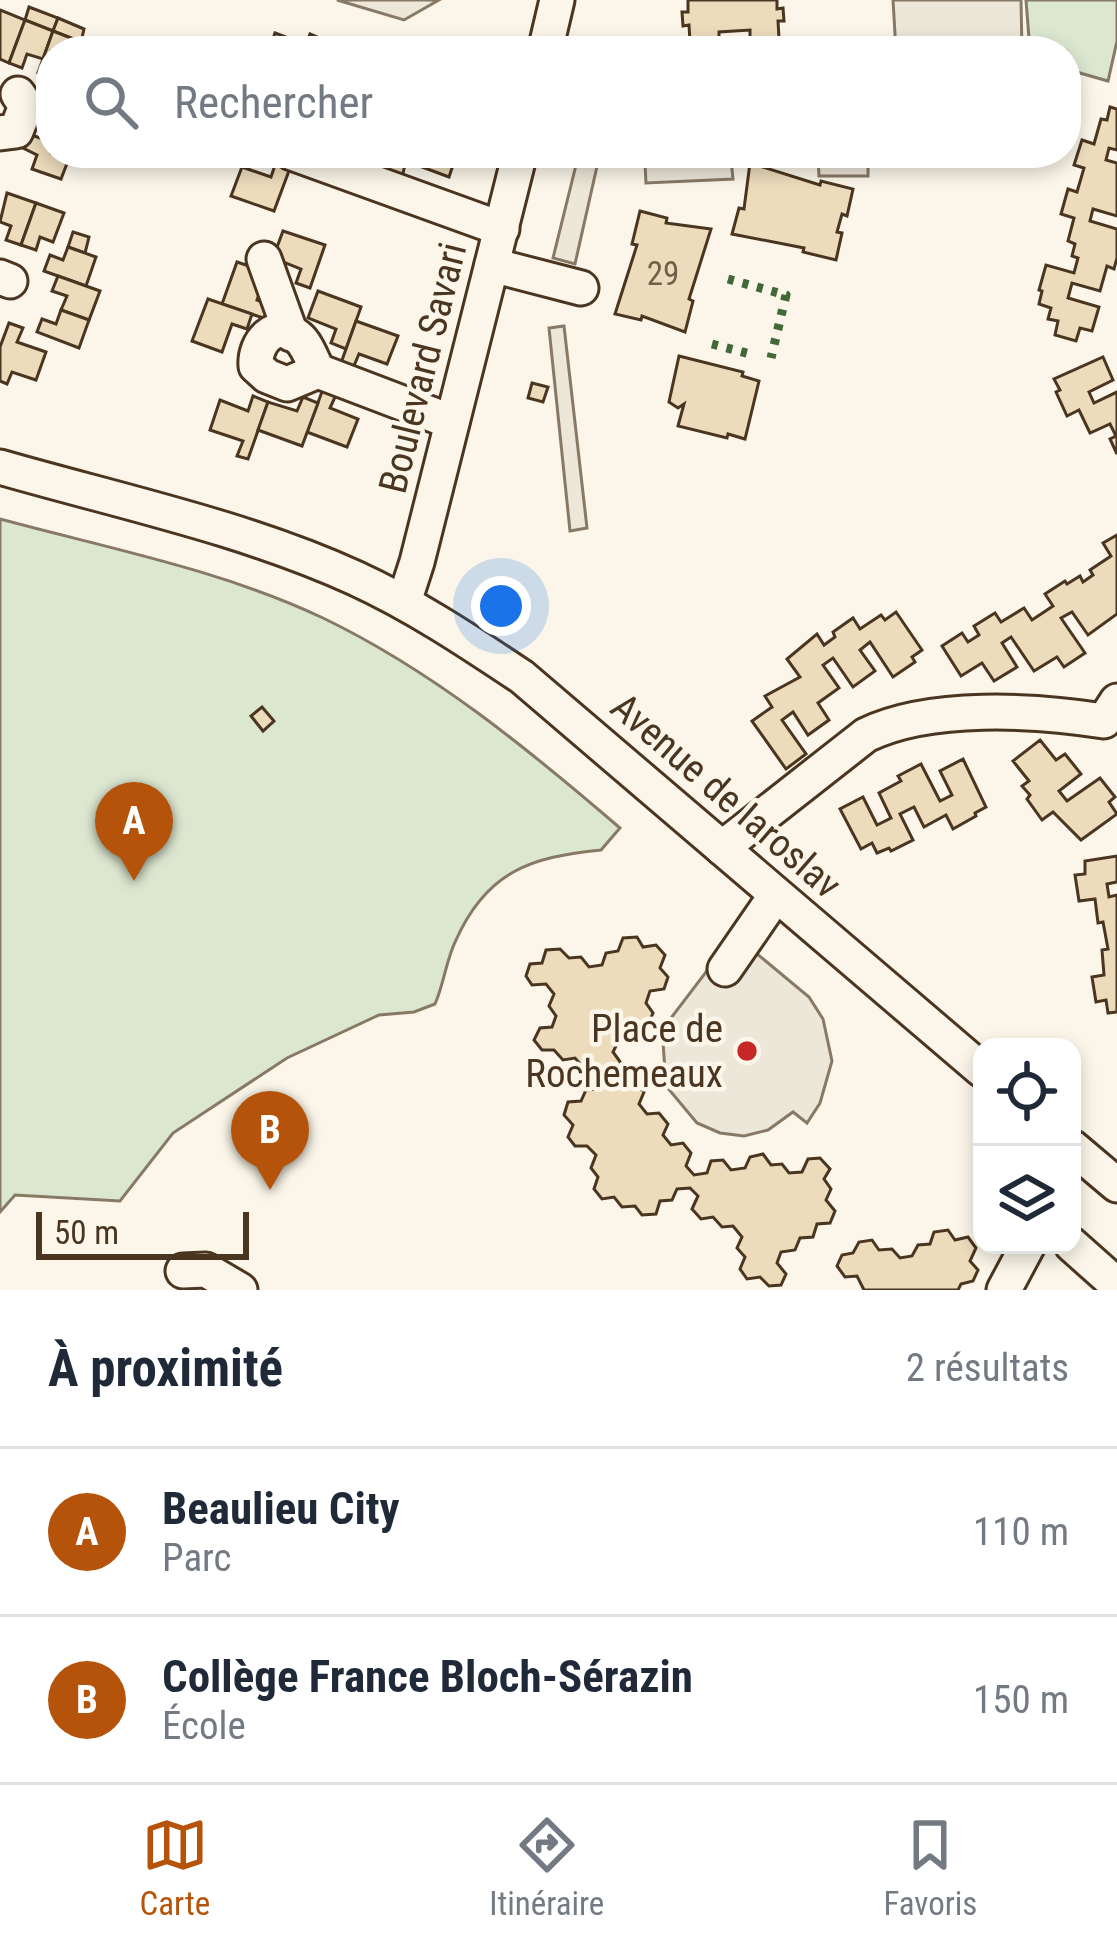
<!DOCTYPE html>
<html lang="fr">
<head>
<meta charset="utf-8">
<style>
	:root { --surface:#fff; --page:#f2f2f3; --text:#1f2937; --muted:#747a83; --line:#e0e1e3; --accent:#b45309 }
	body { margin:0; font-family:"Roboto Condensed",sans-serif; background:var(--page); color:var(--text) }
	.controls { position:absolute; right:36px; bottom:36px; display:grid; overflow:hidden; border-radius:24px; box-shadow:0 6px 18px #0003 }
	.controls button { width:108px; height:108px; display:grid; place-items:center; padding:0; border:0; border-bottom:3px solid var(--line); background:var(--surface); color:var(--text); font:60px sans-serif }
	.scale { position:absolute; left:36px; bottom:30px; width:213px; box-sizing:border-box; padding-left:12px; border:6px solid #4a3520; border-top:0; font-size:33px; line-height:42px; white-space:nowrap; color:#4a3520; -webkit-text-stroke:9px #fbf6e9; paint-order:stroke }
	.you { position:absolute; left:501px; top:606px; width:42px; height:42px; margin:-30px; border:9px solid #fff; border-radius:50%; background:#1a73e8; box-shadow:0 0 0 18px #1a73e833 }
	.badge { display:grid; place-items:center; width:78px; height:78px; border-radius:50%; background:var(--accent); color:#fff; font-size:39px; font-weight:700 }
	.pin { position:absolute; translate:-50% -99px; filter:drop-shadow(0 3px 6px #0008) }
	.pin::after { content:''; position:absolute; top:63px; width:42px; height:36px; background:inherit; clip-path:polygon(0 0,100% 0,50% 100%) }
	.list { margin:0; padding:0; list-style:none }
	h2 { display:flex; justify-content:space-between; align-items:center; height:156px; margin:0; padding:0 48px; font-size:51px }
	h2 small { font-size:39px; font-weight:400; color:var(--muted) }
	.list li { display:grid; grid-template-columns:78px 1fr auto; gap:36px; align-items:center; box-sizing:border-box; height:168px; padding:0 48px; border-top:3px solid var(--line) }
	.list b { display:block; font-size:45px; white-space:nowrap }
	.list p { margin:0; font-size:39px; white-space:nowrap; color:var(--muted) }
	.list em { font-size:39px; font-style:normal; color:var(--muted) }
	.icon { flex:none; width:66px; height:66px; fill:none; stroke:currentColor; stroke-width:2; stroke-linecap:round; stroke-linejoin:round }
	.map { position:relative; flex:none; width:1117px; height:1290px; overflow:hidden }
	.search { position:absolute; background:var(--surface); box-shadow:0 6px 18px #0003; left:36px; right:36px; top:36px; height:132px; display:flex; align-items:center; gap:30px; box-sizing:border-box; padding:0 42px; border-radius:48px; color:var(--muted); font-size:45px }
	.sheet { height:492px; background:var(--surface) }
	nav { display:flex; justify-content:space-around; align-items:center; box-sizing:border-box; height:168px; border-top:3px solid var(--line); background:var(--surface); font-size:33px; color:var(--muted) }
	nav a { display:grid; justify-items:center; gap:6px }
	nav .on { color:var(--accent) }
	.map>svg:first-child { display:block }
	.green { fill:#dce7d0; stroke:#887966; stroke-width:3 }
	.parking { fill:#ede7d9; stroke:#887966; stroke-width:3 }
	.building { fill:#ecdcbc; stroke:#4a3520; stroke-width:3 }
	.lines { fill:none; stroke-linecap:round; stroke-linejoin:round }
	.minor-casing { stroke:#4a3520; stroke-width:39 }
	.minor { stroke:#fbf6e9; stroke-width:33 }
	.hedge { stroke:#436837; stroke-width:9; stroke-dasharray:6 9; stroke-linecap:butt }
	.poi-dot { fill:#c62828; stroke:#fbf6e9; stroke-width:4.5 }
	.labels { text-anchor:middle; dominant-baseline:central; stroke-width:9; stroke-linejoin:round; paint-order:stroke }
	.number-label { font-size:33px; fill:#725f47 }
	.street-label { font-size:39px; fill:#4a3520; stroke:#fbf6e9 }
	.poi-label { font-size:39px; fill:#4a3520; stroke:#fbf6e9; text-anchor:end }
</style>
</head>
<body>
<div class="map">
<svg width="1117" height="1290" viewBox="0 0 1117 1290">
	<rect width="100%" height="100%" fill="#fbf6e9"/>
	<g class="green">
		<path d="M 1026,0 L 1117,0 L 1117,41 L 1108,81 L 1066,69 L 1066,51 L 1030,51 Z"/>
		<path d="M 0,519 C 107,548 222,570 323,618 C 433,671 528,749 620,828 L 601,850 C 531,857 487,871 456,940 C 446,960 444,984 435,1004 L 414,1012 L 379,1015 L 287,1058 L 173,1133 L 120,1201 L 15,1195 L 0,1212 Z"/>
	</g>
	<g class="parking">
		<path d="M 337,0 L 439,0 L 404,20 Z"/>
		<path d="M 893,0 L 1021,0 L 1022,51 L 896,51 Z"/>
		<path d="M 579,153 L 600,153 L 575,264 L 553,258 Z"/>
		<path d="M 818,156 L 868,156 L 868,176 L 819,176 Z"/>
		<path d="M 731,159 L 733,179 L 646,183 L 645,164 Z"/>
		<path d="M 564,326 L 587,528 L 570,531 L 549,328 Z"/>
		<path d="M 722,951 L 756,953 L 809,997 L 823,1019 L 832,1061 L 820,1103 L 807,1123 L 793,1112 L 768,1130 L 744,1136 L 720,1133 L 697,1123 L 666,1086 L 663,1042 L 671,1018 Z"/>
	</g>
	<g class="building">
		<path d="M 688,0 L 777,0 L 777,9 L 783,8 L 784,21 L 778,21 L 779,38 L 750,39 L 750,30 L 719,32 L 719,41 L 690,42 L 689,25 L 683,26 L 682,12 L 688,12 Z"/>
		<path d="M 29,7 L 58,18 L 53,31 L 25,20 Z"/>
		<path d="M 0,10 L 25,20 L 9,63 L 0,59 Z"/>
		<path d="M 58,18 L 84,29 L 81,42 L 53,31 Z"/>
		<path d="M 25,20 L 53,31 L 43,59 L 27,54 L 22,68 L 9,63 Z"/>
		<path d="M 53,31 L 81,42 L 78,51 L 51,51 L 51,78 L 38,73 Z"/>
		<path d="M 275,33 L 318,49 L 317,51 L 269,51 Z"/>
		<path d="M 310,34 L 322,39 L 318,49 L 306,44 Z"/>
		<path d="M 1110,107 L 1117,109 L 1117,150 L 1109,148 L 1106,160 L 1117,163 L 1117,216 L 1093,209 L 1090,221 L 1117,229 L 1117,258 L 1114,269 L 1107,266 L 1100,291 L 1072,283 L 1068,298 L 1099,307 L 1092,331 L 1080,328 L 1076,341 L 1055,335 L 1058,321 L 1048,319 L 1051,308 L 1039,304 L 1042,291 L 1039,290 L 1046,265 L 1074,273 L 1078,258 L 1072,256 L 1075,244 L 1068,241 L 1074,218 L 1061,214 L 1068,189 L 1077,192 L 1084,168 L 1074,165 L 1082,140 L 1094,144 L 1101,119 L 1107,120 Z"/>
		<path d="M 29,134 L 51,142 L 51,153 L 71,153 L 61,179 L 32,169 L 37,155 L 23,148 Z"/>
		<path d="M 376,153 L 394,153 L 387,171 L 373,166 Z"/>
		<path d="M 394,153 L 457,153 L 449,177 L 406,161 L 402,177 L 387,171 Z"/>
		<path d="M 276,162 L 290,168 L 274,211 L 231,196 L 242,167 L 271,177 Z"/>
		<path d="M 750,163 L 820,185 L 821,181 L 853,189 L 847,216 L 842,214 L 837,232 L 842,233 L 836,260 L 803,252 L 804,248 L 732,234 L 739,208 L 744,209 Z"/>
		<path d="M 7,193 L 36,203 L 21,245 L 6,240 L 11,226 L 0,222 Z"/>
		<path d="M 36,203 L 64,213 L 53,242 L 40,237 L 36,250 L 21,245 Z"/>
		<path d="M 640,211 L 667,218 L 666,223 L 711,229 L 689,299 L 693,301 L 685,332 L 642,316 L 641,320 L 615,314 L 637,245 L 632,244 Z"/>
		<path d="M 283,231 L 325,245 L 310,288 L 296,283 L 301,269 L 273,258 Z"/>
		<path d="M 73,232 L 89,237 L 85,253 L 68,247 Z"/>
		<path d="M 68,247 L 96,257 L 86,286 L 44,271 L 50,255 L 63,260 Z"/>
		<path d="M 237,262 L 267,272 L 257,300 L 271,305 L 266,319 L 222,304 Z"/>
		<path d="M 58,276 L 100,291 L 89,320 L 61,310 L 67,296 L 52,291 Z"/>
		<path d="M 318,291 L 361,307 L 346,349 L 331,343 L 336,329 L 308,318 Z"/>
		<path d="M 208,299 L 252,314 L 247,329 L 232,324 L 222,352 L 192,341 Z"/>
		<path d="M 61,310 L 89,320 L 79,348 L 37,332 L 42,319 L 56,324 Z"/>
		<path d="M 356,321 L 398,336 L 387,364 L 359,354 L 353,368 L 341,363 Z"/>
		<path d="M 9,323 L 23,328 L 17,342 L 46,352 L 36,380 L 12,372 L 7,384 L 0,381 L 0,347 Z"/>
		<path d="M 679,356 L 743,372 L 742,376 L 759,381 L 745,439 L 728,434 L 727,438 L 678,426 L 684,404 L 678,408 L 669,402 Z"/>
		<path d="M 1103,357 L 1113,380 L 1089,392 L 1094,403 L 1117,392 L 1117,454 L 1110,439 L 1116,436 L 1110,424 L 1090,433 L 1079,410 L 1067,416 L 1056,392 L 1060,390 L 1054,379 Z"/>
		<path d="M 532,383 L 548,387 L 543,402 L 528,398 Z"/>
		<path d="M 323,389 L 336,395 L 330,408 L 358,419 L 347,447 L 307,432 Z"/>
		<path d="M 253,396 L 268,402 L 248,459 L 237,456 L 243,441 L 210,430 L 220,400 L 248,411 Z"/>
		<path d="M 303,397 L 318,403 L 302,446 L 258,430 L 268,402 L 297,411 Z"/>
		<path d="M 1117,535 L 1117,614 L 1088,635 L 1072,612 L 1061,618 L 1085,653 L 1064,667 L 1057,657 L 1034,671 L 1011,637 L 1002,643 L 1017,667 L 994,681 L 982,663 L 961,676 L 942,646 L 962,633 L 968,642 L 979,635 L 974,626 L 995,613 L 1001,622 L 1024,608 L 1032,620 L 1053,606 L 1045,594 L 1065,581 L 1067,584 L 1080,576 L 1083,582 L 1093,575 L 1090,570 L 1111,556 L 1103,543 Z"/>
		<path d="M 896,612 L 922,650 L 912,657 L 915,662 L 893,677 L 870,642 L 860,650 L 875,671 L 853,687 L 833,658 L 823,665 L 839,688 L 818,703 L 829,720 L 808,735 L 793,712 L 782,720 L 806,754 L 786,769 L 752,721 L 772,707 L 765,696 L 800,677 L 787,659 L 817,634 L 824,645 L 835,637 L 833,632 L 853,618 L 860,629 L 881,615 L 885,620 Z"/>
		<path d="M 262,707 L 274,721 L 263,731 L 251,716 Z"/>
		<path d="M 1040,740 L 1056,760 L 1065,754 L 1081,774 L 1059,791 L 1067,801 L 1100,778 L 1115,797 L 1109,802 L 1117,814 L 1081,840 L 1053,812 L 1042,820 L 1027,799 L 1030,795 L 1022,786 L 1029,781 L 1013,761 Z"/>
		<path d="M 963,759 L 986,807 L 975,813 L 976,816 L 953,829 L 946,815 L 924,827 L 914,807 L 900,814 L 913,840 L 891,851 L 889,848 L 877,853 L 872,843 L 861,849 L 840,809 L 863,797 L 877,825 L 891,818 L 879,793 L 901,781 L 898,776 L 921,764 L 940,801 L 952,795 L 940,771 Z"/>
		<path d="M 1117,856 L 1117,882 L 1107,884 L 1109,897 L 1117,895 L 1117,1012 L 1108,1013 L 1106,1000 L 1096,1002 L 1092,977 L 1104,975 L 1102,950 L 1108,949 L 1103,922 L 1098,923 L 1095,899 L 1079,901 L 1075,875 L 1085,874 L 1085,861 Z"/>
		<path d="M 637,937 L 643,947 L 656,945 L 665,955 L 660,968 L 668,977 L 664,989 L 650,991 L 646,1003 L 653,1013 L 648,1025 L 636,1026 L 631,1039 L 619,1040 L 613,1052 L 621,1063 L 616,1075 L 624,1084 L 637,1084 L 644,1092 L 639,1104 L 647,1114 L 659,1113 L 668,1124 L 663,1135 L 671,1145 L 683,1143 L 691,1153 L 686,1166 L 694,1175 L 707,1173 L 711,1161 L 723,1160 L 731,1170 L 745,1168 L 750,1157 L 763,1154 L 771,1165 L 782,1164 L 789,1173 L 802,1172 L 808,1159 L 820,1158 L 830,1169 L 824,1179 L 831,1189 L 826,1200 L 835,1211 L 830,1223 L 817,1224 L 813,1237 L 800,1238 L 795,1250 L 781,1252 L 777,1263 L 786,1274 L 781,1285 L 769,1286 L 760,1277 L 747,1279 L 740,1269 L 745,1257 L 737,1248 L 742,1237 L 733,1226 L 722,1227 L 713,1217 L 701,1219 L 692,1209 L 698,1196 L 690,1188 L 677,1189 L 672,1200 L 660,1201 L 656,1214 L 642,1215 L 635,1206 L 622,1207 L 614,1197 L 602,1199 L 594,1189 L 598,1177 L 591,1168 L 596,1155 L 587,1146 L 575,1146 L 568,1137 L 573,1125 L 564,1115 L 568,1102 L 581,1101 L 586,1090 L 598,1089 L 604,1076 L 595,1066 L 583,1067 L 575,1058 L 563,1060 L 554,1050 L 542,1050 L 534,1040 L 540,1028 L 552,1027 L 556,1016 L 549,1006 L 554,994 L 546,984 L 532,985 L 526,976 L 530,964 L 542,963 L 546,950 L 560,949 L 569,958 L 581,957 L 589,967 L 602,965 L 606,953 L 618,951 L 623,938 Z"/>
		<path d="M 948,1230 L 955,1240 L 968,1237 L 976,1248 L 970,1261 L 978,1270 L 973,1281 L 961,1284 L 958,1290 L 864,1290 L 857,1276 L 845,1277 L 837,1266 L 842,1255 L 853,1253 L 859,1242 L 872,1240 L 879,1250 L 892,1249 L 900,1258 L 912,1256 L 918,1245 L 930,1244 L 934,1232 Z"/>
	</g>
	<g class="lines">
		<defs>
			<g id="minor">
				<path d="M 545,51 L 557,0"/>
				<path d="M 0,133 L 16,131 L 26,106 L 18,94"/>
				<path d="M 292,153 L 502,229"/>
				<path d="M 264,259 L 291,334"/>
				<path d="M 492,265 L 581,288"/>
				<path d="M 0,277 L 10,281"/>
				<path d="M 318,371 L 287,384 L 267,376 L 256,366 C 254,343 275,318 298,337 C 307,344 313,362 318,371 L 452,422"/>
				<path d="M 0,467 C 118,501 243,527 355,578 C 414,605 468,641 522,677 L 982,1070"/>
				<path d="M 404,602 L 417,562 L 520,153"/>
				<path d="M 722,848 L 866,735 C 930,704 1034,710 1104,721 L 1117,701"/>
				<path d="M 725,969 L 776,895"/>
				<path d="M 1072,1147 L 1117,1185"/>
				<path d="M 1072,1245 L 1117,1285"/>
				<path d="M 183,1271 L 206,1270 L 240,1290"/>
				<path d="M 1004,1290 L 1028,1245"/>
			</g>
		</defs>
		<use href="#minor" class="minor-casing"/>
		<use href="#minor" class="minor"/>
		<g class="hedge">
			<path d="M 728,279 L 786,295 L 771,358"/>
			<path d="M 712,344 L 754,355"/>
		</g>
	</g>
	<circle class="poi-dot" cx="747" cy="1051" r="12"/>
	<g class="labels">
		<g class="number-label">
			<text x="663" y="273">29</text>
		</g>
		<g class="street-label">
			<text transform="translate(423 368) rotate(-76)">Boulevard Savari</text>
			<text transform="translate(726 796) rotate(41)">Avenue de Iaroslav</text>
		</g>
		<g class="poi-label">
			<text x="723" y="1029">Place de<tspan x="723" dy="45">Rochemeaux</tspan></text>
		</g>
	</g>
</svg>
<div class="controls">
<button><svg class="icon" aria-label="locate" viewBox="0 0 24 24"><circle cx="12" cy="12" r="6"/><path d="M12 2v4M12 18v4M2 12h4M18 12h4"/></svg></button>
<button><svg class="icon" aria-label="layers" viewBox="0 0 24 24"><path d="M12 4l9 5-9 5-9-5zM3 14l9 5 9-5"/></svg></button>
</div>
<div class="scale">50 m</div>
<div class="you"></div>
<div class="pin badge" style="left:134px;top:881px">A</div>
<div class="pin badge" style="left:270px;top:1190px">B</div>
<div class="search"><svg class="icon" aria-label="search" viewBox="0 0 24 24"><circle cx="10" cy="10" r="6"/><path d="M15 15l6 6"/></svg>Rechercher</div>
</div>
<section class="sheet">
<h2>À proximité<small>2 résultats</small></h2>
<ul class="list">
<li><span class="badge">A</span><div><b>Beaulieu City</b><p>Parc</p></div><em>110 m</em></li>
<li><span class="badge">B</span><div><b>Collège France Bloch-Sérazin</b><p>École</p></div><em>150 m</em></li>
</ul>
</section>
<nav>
<a class="on"><svg class="icon" aria-label="map" viewBox="0 0 24 24"><path d="M3 6l6-2 6 2 6-2v14l-6 2-6-2-6 2zM9 4v14M15 6v14"/></svg>Carte</a>
<a><svg class="icon" aria-label="directions" viewBox="0 0 24 24"><path d="M12 3l9 9-9 9-9-9zM9 14v-3h6M13 9l2 2-2 2"/></svg>Itinéraire</a>
<a><svg class="icon" aria-label="saved" viewBox="0 0 24 24"><path d="M7 4h10v16l-5-4-5 4z"/></svg>Favoris</a>
</nav>
</body>
</html>
